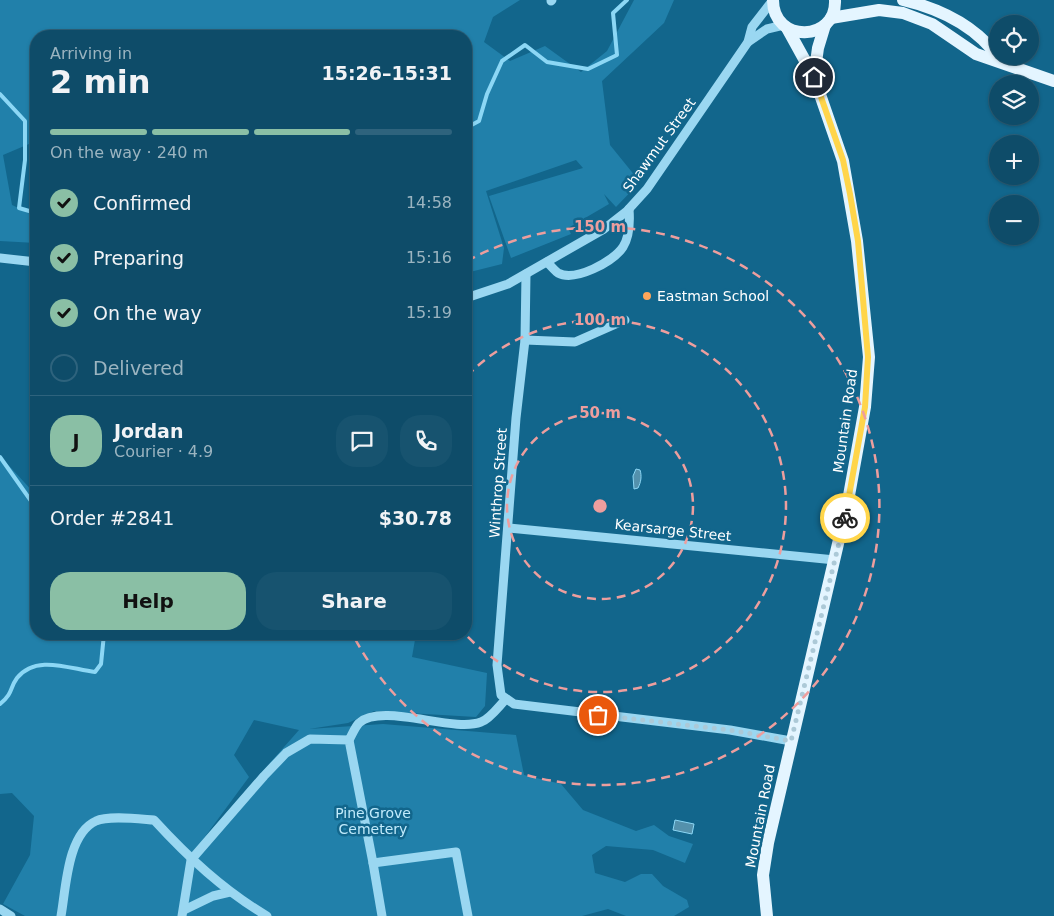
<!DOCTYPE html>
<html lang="en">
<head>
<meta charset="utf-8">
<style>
	:root { --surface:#0e4c69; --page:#17536f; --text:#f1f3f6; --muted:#9bb4c0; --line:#2e637d; --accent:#8abfa5 }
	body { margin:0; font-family:"DejaVu Sans",sans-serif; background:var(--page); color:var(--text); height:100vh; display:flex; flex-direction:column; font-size:19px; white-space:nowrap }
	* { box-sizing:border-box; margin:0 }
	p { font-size:16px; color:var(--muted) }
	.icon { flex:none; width:28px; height:28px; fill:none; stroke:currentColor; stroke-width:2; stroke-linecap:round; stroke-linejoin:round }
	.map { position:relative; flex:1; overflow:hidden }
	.drawer { position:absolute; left:30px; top:30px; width:442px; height:610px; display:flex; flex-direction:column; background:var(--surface); border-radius:20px; box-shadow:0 1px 4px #0004,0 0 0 1px var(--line) }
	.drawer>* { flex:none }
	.tools { position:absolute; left:989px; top:15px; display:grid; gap:10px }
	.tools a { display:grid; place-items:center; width:50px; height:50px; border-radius:50%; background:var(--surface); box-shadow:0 1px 4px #0004,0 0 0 1px var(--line); font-size:25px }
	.pin { position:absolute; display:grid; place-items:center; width:42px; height:42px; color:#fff; margin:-21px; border:2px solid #fff; border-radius:50%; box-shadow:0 1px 5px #0007 }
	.courier { position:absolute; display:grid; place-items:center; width:50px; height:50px; margin:-25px; border:4px solid #ffd54a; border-radius:50%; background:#fff; color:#222; box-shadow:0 1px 6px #0007 }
	.head em { font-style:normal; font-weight:800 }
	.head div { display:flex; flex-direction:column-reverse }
	.head { display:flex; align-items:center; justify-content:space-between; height:85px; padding:0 20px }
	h1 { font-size:32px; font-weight:800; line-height:38px }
	.bar { display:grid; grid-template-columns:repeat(4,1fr); gap:8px 5px; align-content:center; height:60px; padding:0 20px }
	.bar i { height:6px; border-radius:4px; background:var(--line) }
	.bar .on { background:var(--accent) }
	.bar p { grid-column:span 4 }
	.line { display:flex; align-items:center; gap:12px; padding:0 20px; border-top:1px solid var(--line) }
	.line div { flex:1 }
	.round { display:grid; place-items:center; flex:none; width:52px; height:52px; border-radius:20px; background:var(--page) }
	ol { padding:0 20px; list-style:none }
	li { display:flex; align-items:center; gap:15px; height:55px }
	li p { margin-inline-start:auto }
	li .icon { padding:5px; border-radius:50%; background:var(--accent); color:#111; stroke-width:4 }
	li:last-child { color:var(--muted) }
	li i { width:28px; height:28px; border:2px solid var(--line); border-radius:50% }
	.action { display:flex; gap:10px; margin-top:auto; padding:10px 20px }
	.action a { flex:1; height:58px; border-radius:20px; background:var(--accent); color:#111; font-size:20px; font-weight:800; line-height:58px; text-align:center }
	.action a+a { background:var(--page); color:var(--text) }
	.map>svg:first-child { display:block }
	.green { fill:#2180aa; fill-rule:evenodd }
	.water { fill:#5491ac; stroke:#8cd7f5 }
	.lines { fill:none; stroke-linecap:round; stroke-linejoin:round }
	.stream { stroke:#8cd7f5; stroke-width:4 }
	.minor { stroke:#9ad7f1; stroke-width:9 }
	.major { stroke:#e4f5ff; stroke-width:12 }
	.done { stroke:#acc9d7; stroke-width:5; stroke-dasharray:0 9 }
	.route { stroke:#ffd54a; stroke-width:6 }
	.ring { fill:none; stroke:#ed9e9e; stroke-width:2.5; stroke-dasharray:9 6 }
	.poi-dot { fill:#ffa65a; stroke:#12668c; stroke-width:2 }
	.labels { text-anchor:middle; stroke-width:5; stroke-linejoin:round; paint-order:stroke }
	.street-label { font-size:14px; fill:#fff; stroke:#12668c }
	.poi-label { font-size:14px; fill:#fff; stroke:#12668c; text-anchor:start }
	.park-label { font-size:14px; fill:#c1ebfc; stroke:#12668c }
	.centre { fill:#ed9e9e; stroke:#12668c; stroke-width:2.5 }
	.ring-label { font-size:15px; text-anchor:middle; font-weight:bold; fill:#ed9e9e; stroke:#12668c; stroke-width:5; stroke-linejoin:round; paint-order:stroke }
</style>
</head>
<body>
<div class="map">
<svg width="1054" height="916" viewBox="0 0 1054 916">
	<rect width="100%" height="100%" fill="#12668c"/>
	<g class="green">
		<polygon points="0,0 520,0 493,17 484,42 510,61 545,46 581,72 607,51 634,0 674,0 664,23 602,81 610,145 640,182 616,207 604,194 609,204 568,228 571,234 511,258 489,196 583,168 576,160 486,191 504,248 502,264 466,273 466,36 36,36 36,141 3,155 12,205 36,216 36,243 0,241"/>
		<path d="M0,456L36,495V634H416L412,657L487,673L485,706L476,717L374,711L348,723L309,729L383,724L516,735L524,775L561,784L583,810L636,831L654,825L669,836L693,844L685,863L653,850L606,846L592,855L595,873L625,882L641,874H652L663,886L687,900L689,907L674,916H626L608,909L582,916H25L3,904L30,855L34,816L12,793L0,794ZM254,720L299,730L204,838L249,777L234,755Z"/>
	</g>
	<g class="water">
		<path d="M636,469L640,470C642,476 641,482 638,488L634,489L633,476Z"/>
		<polygon points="675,820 694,824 692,834 673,830"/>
	</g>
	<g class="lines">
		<g class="stream">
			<polyline points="0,94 25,121 25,160 19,208 36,213"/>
			<polyline points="466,128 479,121 487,94 502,61 525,45 547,62 588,69 617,55 613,13 627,0"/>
			<polyline points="0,457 36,508"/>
			<path d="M0,704C14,692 9,689 17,678C36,654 70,669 95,672L101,664L104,634"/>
		</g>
		<g class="minor">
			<polyline points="551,1 552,0"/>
			<polyline points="748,42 767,29 784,25"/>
			<polyline points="0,258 36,262"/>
			<path d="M547,262C550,265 554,270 558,273C575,282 613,262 623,247C630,236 630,222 629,209"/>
			<polyline points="526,274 525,340 516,418 497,665 501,695 514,704 730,730 791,741"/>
			<polyline points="466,298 508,284 604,229 627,211 647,189 748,42 752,27 773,0"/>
			<polyline points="525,340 575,342 625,320"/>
			<polyline points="509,528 835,560"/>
			<path d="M349,740C352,735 355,727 359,723C382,702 453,733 481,722C490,719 499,706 506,699"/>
			<polyline points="373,863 382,916"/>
			<polyline points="0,909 11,916"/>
			<polyline points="184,910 213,896 230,892"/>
			<path d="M61,916C66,889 67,834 96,821C108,815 140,819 154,820C188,857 223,890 267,916"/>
			<polyline points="182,916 191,860 264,776 286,753 310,739 349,740 373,863 456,852 468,916"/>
		</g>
		<g class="major">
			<path d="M773,0C773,44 837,42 835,0"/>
			<path d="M903,0C941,9 978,27 1001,61"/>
			<polyline points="831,18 879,10 903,13 932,24 976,54 1054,81"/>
			<polyline points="814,77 818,48 825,25"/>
			<polyline points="767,916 763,875 768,843 848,501 865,407 869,357 857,241 843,161 814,77 787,28"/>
		</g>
	</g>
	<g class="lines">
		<polyline class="done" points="598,715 730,730 791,741 845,518"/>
		<polyline class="route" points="814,77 843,160 850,194 858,241 868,357 865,407 845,518"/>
	</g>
	<g class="ring">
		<circle cx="600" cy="506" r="93"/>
		<path d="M467 376A186 186 0 1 1 465 634"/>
		<path d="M467 261A279 279 0 1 1 353 635"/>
	</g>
	<circle class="poi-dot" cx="647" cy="296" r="5"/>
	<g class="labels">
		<g class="street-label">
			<text transform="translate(659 145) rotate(-54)" y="5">Shawmut Street</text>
			<text transform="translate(845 421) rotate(-82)" y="5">Mountain Road</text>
			<text transform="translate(498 483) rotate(-86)" y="5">Winthrop Street</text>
			<text transform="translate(673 530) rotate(6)" y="5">Kearsarge Street</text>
			<text transform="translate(760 816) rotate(-79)" y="5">Mountain Road</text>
		</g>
		<g class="poi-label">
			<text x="657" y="301">Eastman School</text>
		</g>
		<g class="park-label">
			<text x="373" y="818">Pine Grove<tspan x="373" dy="16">Cemetery</tspan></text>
		</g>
	</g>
	<circle cx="600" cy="506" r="8" class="centre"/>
	<g class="ring-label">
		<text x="600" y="232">150 m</text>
		<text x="600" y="325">100 m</text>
		<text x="600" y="418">50 m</text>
	</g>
</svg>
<div class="tools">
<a><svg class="icon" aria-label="locate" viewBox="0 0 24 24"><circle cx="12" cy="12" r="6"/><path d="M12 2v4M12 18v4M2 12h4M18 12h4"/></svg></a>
<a><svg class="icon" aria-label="layers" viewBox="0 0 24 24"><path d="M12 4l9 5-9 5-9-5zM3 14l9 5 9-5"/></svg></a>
<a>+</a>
<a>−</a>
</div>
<div class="pin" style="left:598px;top:715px;background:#ea580c"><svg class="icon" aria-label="bag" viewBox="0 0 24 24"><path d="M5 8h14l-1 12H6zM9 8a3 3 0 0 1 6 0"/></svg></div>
<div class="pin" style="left:814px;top:77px;background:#1f2937"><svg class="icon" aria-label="home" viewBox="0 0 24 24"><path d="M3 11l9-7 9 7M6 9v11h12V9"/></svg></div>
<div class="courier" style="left:845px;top:518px"><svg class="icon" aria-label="bike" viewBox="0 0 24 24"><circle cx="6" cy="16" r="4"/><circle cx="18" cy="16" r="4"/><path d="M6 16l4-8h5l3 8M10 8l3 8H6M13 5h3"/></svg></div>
<section class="drawer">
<div class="head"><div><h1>2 min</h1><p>Arriving in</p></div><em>15:26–15:31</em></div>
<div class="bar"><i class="on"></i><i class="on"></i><i class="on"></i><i></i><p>On the way · 240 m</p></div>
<ol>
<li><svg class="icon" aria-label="check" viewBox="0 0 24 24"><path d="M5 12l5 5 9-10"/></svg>Confirmed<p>14:58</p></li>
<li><svg class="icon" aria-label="check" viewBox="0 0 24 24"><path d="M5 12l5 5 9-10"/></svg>Preparing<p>15:16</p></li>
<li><svg class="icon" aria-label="check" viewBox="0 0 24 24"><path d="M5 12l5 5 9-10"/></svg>On the way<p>15:19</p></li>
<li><i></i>Delivered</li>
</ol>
<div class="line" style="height:90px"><b class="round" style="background:var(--accent);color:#111">J</b><div><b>Jordan</b><p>Courier · 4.9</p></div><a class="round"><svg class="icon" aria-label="chat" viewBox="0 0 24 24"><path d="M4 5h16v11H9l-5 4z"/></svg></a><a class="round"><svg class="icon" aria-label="phone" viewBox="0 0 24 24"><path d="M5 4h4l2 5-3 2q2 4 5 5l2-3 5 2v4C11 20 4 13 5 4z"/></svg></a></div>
<div class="line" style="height:65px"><div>Order #2841</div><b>$30.78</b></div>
<div class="action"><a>Help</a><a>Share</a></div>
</section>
</div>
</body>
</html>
